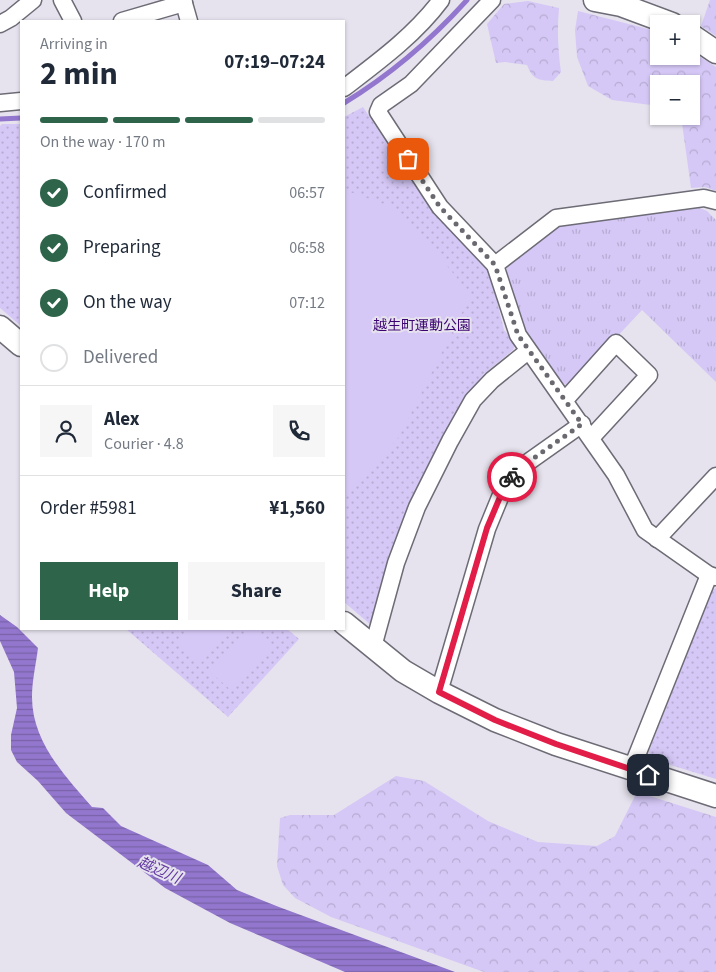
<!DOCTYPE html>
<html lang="en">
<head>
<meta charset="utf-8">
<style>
	:root { --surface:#fff; --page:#f6f6f7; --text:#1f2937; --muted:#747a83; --line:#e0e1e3; --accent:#2e6449 }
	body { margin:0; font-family:"Source Sans 3","Noto Sans JP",sans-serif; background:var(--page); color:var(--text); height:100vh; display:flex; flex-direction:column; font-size:19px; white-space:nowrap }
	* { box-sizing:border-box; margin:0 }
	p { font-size:16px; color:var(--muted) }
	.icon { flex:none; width:28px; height:28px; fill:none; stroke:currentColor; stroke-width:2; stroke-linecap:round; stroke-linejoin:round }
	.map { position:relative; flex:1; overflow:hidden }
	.panel { position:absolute; left:20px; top:20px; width:325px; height:610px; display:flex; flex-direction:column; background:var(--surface); border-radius:0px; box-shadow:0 1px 4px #0004 }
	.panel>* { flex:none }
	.buttons { position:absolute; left:650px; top:15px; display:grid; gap:10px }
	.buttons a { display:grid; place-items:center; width:50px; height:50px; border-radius:0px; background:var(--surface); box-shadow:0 1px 4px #0004; font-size:25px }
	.pin { position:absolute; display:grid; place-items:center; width:42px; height:42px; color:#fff; margin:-21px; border-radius:10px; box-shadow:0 2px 8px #0006 }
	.courier { position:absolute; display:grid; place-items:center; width:50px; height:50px; margin:-25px; border:4px solid #e11d48; border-radius:50%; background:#fff; color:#222; box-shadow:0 1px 6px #0007 }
	.head em { font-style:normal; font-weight:700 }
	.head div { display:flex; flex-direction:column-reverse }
	.head { display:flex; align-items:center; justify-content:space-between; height:85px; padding:0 20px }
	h1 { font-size:32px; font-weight:700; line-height:38px }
	.bar { display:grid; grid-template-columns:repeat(4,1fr); gap:8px 5px; align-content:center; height:60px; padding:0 20px }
	.bar i { height:6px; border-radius:4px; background:var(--line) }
	.bar .active { background:var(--accent) }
	.bar p { grid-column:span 4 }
	.line { display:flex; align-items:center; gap:12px; padding:0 20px; border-top:1px solid var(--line) }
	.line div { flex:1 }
	.round { display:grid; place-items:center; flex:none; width:52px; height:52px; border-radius:0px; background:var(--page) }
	ol { padding:0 20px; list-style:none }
	li { display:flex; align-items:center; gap:15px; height:55px }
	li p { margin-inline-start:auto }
	li .icon { padding:5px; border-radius:50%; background:var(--accent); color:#fff; stroke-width:4 }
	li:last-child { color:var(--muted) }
	li i { width:28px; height:28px; border:2px solid var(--line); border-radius:50% }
	.cta { display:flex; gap:10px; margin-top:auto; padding:10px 20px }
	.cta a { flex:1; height:58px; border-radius:0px; background:var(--accent); color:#fff; font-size:20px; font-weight:700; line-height:58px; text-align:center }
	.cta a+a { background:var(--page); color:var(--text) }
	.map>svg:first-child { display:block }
	.grass { fill:url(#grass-tufts) }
	.forest { fill:url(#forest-crowns) }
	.park { fill:url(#park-dots) }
	.pitch { fill:#d5c8f6 }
	.water { fill:url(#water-rules) }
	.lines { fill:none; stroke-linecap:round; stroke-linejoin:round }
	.stream { stroke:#9377ce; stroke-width:5 }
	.street-casing { stroke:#6d6b75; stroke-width:19 }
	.secondary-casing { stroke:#6d6b75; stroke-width:25 }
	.street { stroke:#fff; stroke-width:16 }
	.secondary { stroke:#fff; stroke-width:22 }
	.done { stroke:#6a696f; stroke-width:5; stroke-dasharray:0 9 }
	.route { stroke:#e11d48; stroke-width:6 }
	.labels { text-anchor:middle; stroke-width:4; stroke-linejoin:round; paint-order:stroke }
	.park-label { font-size:14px; fill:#3c0472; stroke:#e6e3ee }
	.water-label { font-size:15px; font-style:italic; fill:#6239a1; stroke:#e6e3ee }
</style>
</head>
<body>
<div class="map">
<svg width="716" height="972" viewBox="0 0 716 972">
	<defs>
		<pattern id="grass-tufts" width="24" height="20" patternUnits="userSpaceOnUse" patternTransform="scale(1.25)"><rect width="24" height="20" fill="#d5c8f6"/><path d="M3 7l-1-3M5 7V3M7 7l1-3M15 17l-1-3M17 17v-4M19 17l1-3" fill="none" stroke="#b7acd3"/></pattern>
		<pattern id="forest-crowns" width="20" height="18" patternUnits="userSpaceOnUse" patternTransform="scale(1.25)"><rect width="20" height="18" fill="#d5c8f6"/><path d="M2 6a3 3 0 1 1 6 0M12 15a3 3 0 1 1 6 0" fill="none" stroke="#b7acd3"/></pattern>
		<pattern id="park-dots" width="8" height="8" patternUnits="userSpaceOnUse" patternTransform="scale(1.25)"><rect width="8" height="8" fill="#d5c8f6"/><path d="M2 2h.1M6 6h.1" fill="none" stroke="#b7acd3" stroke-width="1.8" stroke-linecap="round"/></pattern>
		<pattern id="water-rules" width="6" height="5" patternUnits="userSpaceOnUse" patternTransform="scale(1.25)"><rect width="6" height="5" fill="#9377ce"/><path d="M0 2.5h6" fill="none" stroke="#7862a7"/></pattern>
	</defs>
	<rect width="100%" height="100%" fill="#e6e3ee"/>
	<polygon class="grass" points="700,208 707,211 716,220 716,382 642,310 570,387 561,382 522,327 506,273 507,265 555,226"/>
	<g class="forest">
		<polygon points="710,0 716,0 716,36 701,26"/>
		<path d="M528,1L559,8C557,30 558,51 561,72L553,81C538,80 533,80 527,65L505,62L496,63L487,24L504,4Z"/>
		<polygon points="578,11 652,30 659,33 659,56 691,56 691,51 716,67 716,191 705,187 691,188 681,116 691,116 691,84 659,84 659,106 612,100 588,86 577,57 575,30"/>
		<polygon points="396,776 424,781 488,821 538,842 597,846 615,836 637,792 716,817 716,972 484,972 331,917 295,898 283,885 277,866 280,818 290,815 334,815"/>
	</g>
	<g class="park">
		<polygon points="363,107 429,206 490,272 504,330 516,343 513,350 484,374 470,392 411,505 392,548 371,625 344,602 344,117"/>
		<polygon points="2,124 21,124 21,326 0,308 0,126"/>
		<polygon points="716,588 716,779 651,759 649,751 712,590"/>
		<polygon points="126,629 287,629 299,639 228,717"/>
	</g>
	<g class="pitch">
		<polygon points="344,190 387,205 415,227 471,295 399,437 344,499"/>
		<polygon points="192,629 231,629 201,663 179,644"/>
		<polygon points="248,629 254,629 272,645 232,691 210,672"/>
	</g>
	<path class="water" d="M0,615L17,627L38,648C36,664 32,681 32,697C32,742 65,776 92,807L103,808L121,826L208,865L237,890L279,907L455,972H345L230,923L165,888L66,813L38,781L17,762L11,750V735L17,708L14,672L0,641Z"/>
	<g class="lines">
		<g class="stream">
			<path d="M344,103C390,75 431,40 467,0"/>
			<polyline points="0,119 21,118"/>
		</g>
		<defs>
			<g id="street">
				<polyline points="62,0 73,21"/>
				<polyline points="183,0 189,21"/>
				<polyline points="492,0 411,84 381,105 378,112 440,207 495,265 518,335 616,475 645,530 709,575 716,577"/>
				<polyline points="122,21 184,3"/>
				<polyline points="0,24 11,18 33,0"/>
				<path d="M344,88C378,62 415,35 441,0"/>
				<polyline points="0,103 21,101"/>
				<polyline points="495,265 556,218 704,198 716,201"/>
				<polyline points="565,400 616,343 649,375 591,438"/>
				<polyline points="657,539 716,476"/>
				<polyline points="373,647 396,563 417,507 450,441 473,400 492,380 528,351"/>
				<polyline points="439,692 487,529 503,490 517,470 582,424"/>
				<polyline points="631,770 709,575"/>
			</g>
			<g id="secondary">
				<polyline points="595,0 621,5 672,24"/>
				<polyline points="691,35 716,52"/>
				<polyline points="0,327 21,345"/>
				<polyline points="344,623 403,671 439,692 495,720 556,744 716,796"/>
			</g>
		</defs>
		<use href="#street" class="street-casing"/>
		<use href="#secondary" class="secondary-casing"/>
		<use href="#street" class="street"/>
		<use href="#secondary" class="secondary"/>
	</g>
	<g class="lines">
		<polyline class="done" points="408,159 440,207 495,265 518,335 582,424 517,470 512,477"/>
		<polyline class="route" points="512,477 503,490 487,528 439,692 495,720 556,744 648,775"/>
	</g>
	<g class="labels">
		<g class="park-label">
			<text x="422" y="330">越生町運動公園</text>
		</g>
		<g class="water-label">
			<text transform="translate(159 870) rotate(24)" y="5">越辺川</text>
		</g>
	</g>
</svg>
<div class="buttons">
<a>+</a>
<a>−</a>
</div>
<div class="pin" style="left:408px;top:159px;background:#ea580c"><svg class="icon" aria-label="bag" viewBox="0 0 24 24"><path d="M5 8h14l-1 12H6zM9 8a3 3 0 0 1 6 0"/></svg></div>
<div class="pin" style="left:648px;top:775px;background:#1f2937"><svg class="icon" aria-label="home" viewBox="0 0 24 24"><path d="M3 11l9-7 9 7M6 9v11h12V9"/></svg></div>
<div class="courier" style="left:512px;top:477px"><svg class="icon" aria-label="bike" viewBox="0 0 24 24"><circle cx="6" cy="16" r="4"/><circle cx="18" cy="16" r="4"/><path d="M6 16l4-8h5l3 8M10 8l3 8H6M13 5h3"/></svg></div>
<section class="panel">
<div class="head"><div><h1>2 min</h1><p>Arriving in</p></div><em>07:19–07:24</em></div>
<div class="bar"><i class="active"></i><i class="active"></i><i class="active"></i><i></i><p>On the way · 170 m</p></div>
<ol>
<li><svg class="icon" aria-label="check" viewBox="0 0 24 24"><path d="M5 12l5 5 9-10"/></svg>Confirmed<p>06:57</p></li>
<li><svg class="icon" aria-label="check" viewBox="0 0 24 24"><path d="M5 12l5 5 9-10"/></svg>Preparing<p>06:58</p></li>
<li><svg class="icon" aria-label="check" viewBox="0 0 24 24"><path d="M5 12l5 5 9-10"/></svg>On the way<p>07:12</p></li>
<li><i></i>Delivered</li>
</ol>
<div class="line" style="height:90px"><a class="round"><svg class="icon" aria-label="person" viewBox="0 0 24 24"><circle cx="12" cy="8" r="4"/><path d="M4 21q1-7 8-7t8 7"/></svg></a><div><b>Alex</b><p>Courier · 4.8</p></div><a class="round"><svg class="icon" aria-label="phone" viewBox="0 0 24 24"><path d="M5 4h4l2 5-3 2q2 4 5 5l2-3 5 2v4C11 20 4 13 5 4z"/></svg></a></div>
<div class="line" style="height:65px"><div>Order #5981</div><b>¥1,560</b></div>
<div class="cta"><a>Help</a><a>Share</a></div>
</section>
</div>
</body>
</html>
